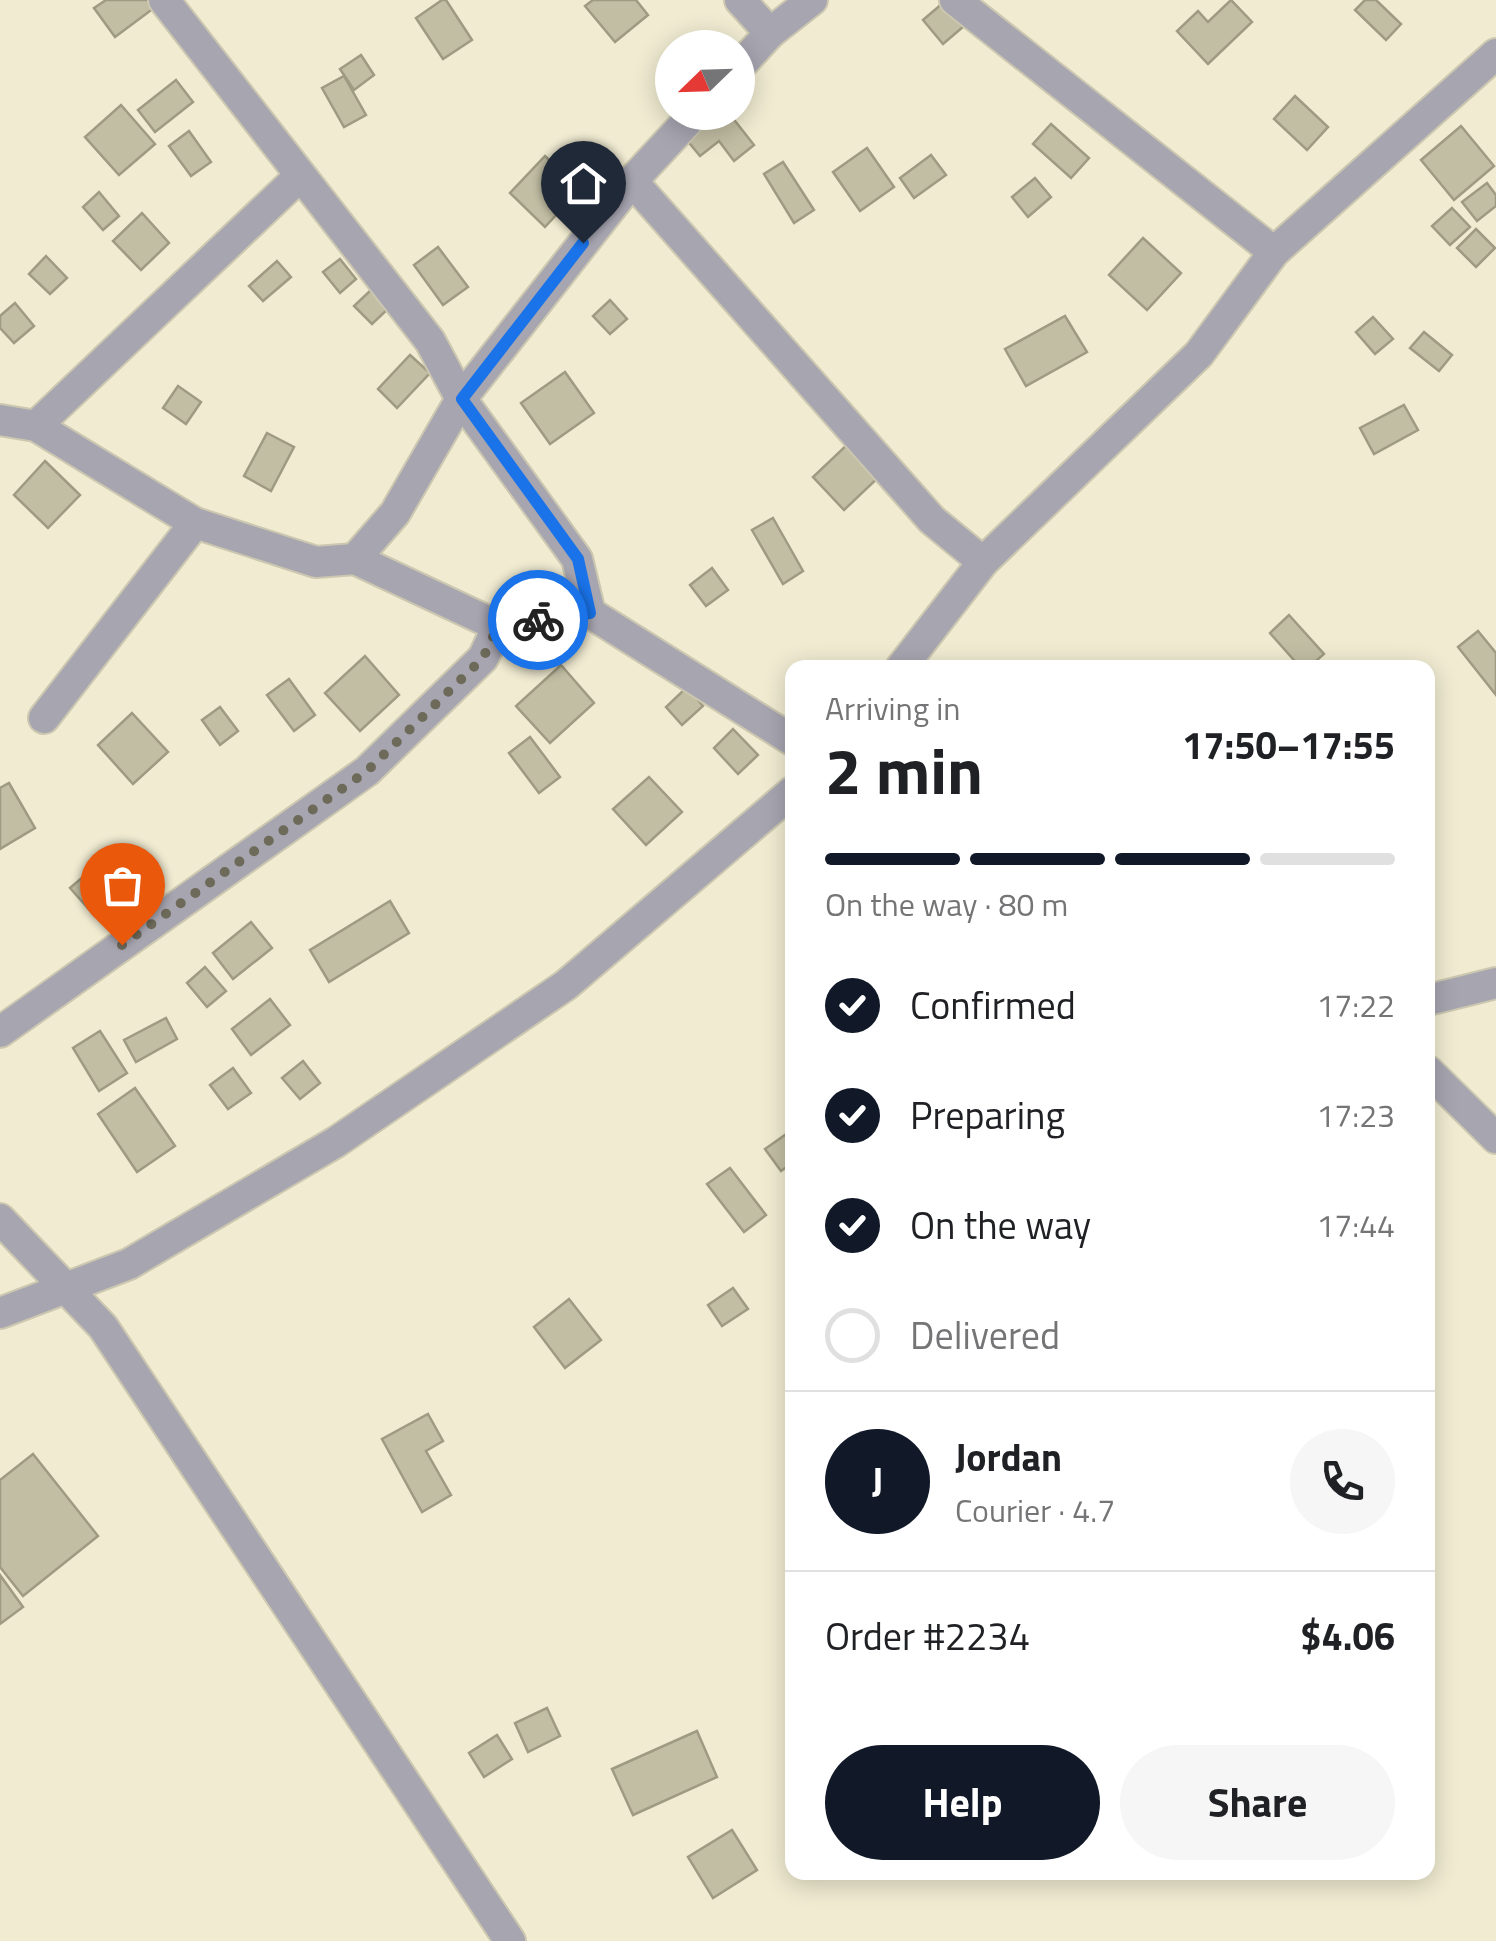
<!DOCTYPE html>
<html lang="en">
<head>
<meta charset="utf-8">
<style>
	:root { --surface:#fff; --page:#f6f6f6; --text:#202124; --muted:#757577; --line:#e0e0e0; --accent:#111827 }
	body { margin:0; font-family:"Titillium Web",sans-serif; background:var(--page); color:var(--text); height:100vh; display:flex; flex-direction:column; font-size:38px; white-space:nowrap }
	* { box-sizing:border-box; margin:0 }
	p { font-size:32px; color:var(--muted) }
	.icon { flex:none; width:55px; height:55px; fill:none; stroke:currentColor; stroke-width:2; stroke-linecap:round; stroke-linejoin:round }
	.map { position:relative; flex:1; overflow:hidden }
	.drawer { position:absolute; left:785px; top:660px; width:650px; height:1220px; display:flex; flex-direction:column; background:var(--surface); border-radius:20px; box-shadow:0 5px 25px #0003 }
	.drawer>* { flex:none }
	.needle { width:65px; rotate:247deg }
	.controls { position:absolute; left:655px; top:30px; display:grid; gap:20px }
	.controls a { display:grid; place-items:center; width:100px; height:100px; border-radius:50%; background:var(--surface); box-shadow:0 5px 25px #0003; font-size:50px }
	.pin { position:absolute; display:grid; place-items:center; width:85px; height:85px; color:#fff; margin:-102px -42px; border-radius:50% 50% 50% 0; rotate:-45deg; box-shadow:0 0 10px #0007 }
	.pin .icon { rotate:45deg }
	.courier { position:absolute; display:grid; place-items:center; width:100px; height:100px; margin:-50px; border:8px solid #1a73e8; border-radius:50%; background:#fff; color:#222; box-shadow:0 2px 12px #0007 }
	.headline em { font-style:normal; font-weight:700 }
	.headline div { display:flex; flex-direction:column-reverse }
	.headline { display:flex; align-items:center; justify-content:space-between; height:170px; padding:0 40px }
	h1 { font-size:65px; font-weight:700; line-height:75px }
	.bar { display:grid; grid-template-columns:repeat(4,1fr); gap:15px 10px; align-content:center; height:120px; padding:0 40px }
	.bar i { height:12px; border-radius:8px; background:var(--line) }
	.bar .on { background:var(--accent) }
	.bar p { grid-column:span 4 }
	.line { display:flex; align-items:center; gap:25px; padding:0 40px; border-top:2px solid var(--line) }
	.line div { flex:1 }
	.round { display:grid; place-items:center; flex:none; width:105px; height:105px; border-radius:52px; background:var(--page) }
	ol { padding:0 40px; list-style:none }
	li { display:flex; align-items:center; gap:30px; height:110px }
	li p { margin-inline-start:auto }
	li .icon { padding:10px; border-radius:50%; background:var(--accent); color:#fff; stroke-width:4 }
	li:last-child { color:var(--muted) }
	li i { width:55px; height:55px; border:5px solid var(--line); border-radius:50% }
	.button { display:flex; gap:20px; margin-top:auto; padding:20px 40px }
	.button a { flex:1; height:115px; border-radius:60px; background:var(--accent); color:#fff; font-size:40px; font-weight:700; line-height:115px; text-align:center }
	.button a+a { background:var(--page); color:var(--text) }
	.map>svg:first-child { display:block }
	.building { fill:#c2bea4; stroke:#9f9b82; stroke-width:2.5 }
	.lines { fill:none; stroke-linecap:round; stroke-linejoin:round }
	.minor-casing { stroke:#ccc7b0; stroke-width:34 }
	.minor { stroke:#a7a5b0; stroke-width:30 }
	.done { stroke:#6d6a5a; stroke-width:10; stroke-dasharray:0 18 }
	.route { stroke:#1a73e8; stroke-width:12 }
</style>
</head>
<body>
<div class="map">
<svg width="1496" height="1941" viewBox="0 0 1496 1941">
	<rect width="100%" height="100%" fill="#f0ebd1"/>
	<g class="building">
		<polygon points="106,0 149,0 154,8 115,37 94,8"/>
		<polygon points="442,0 446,0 472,40 443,59 416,18"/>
		<polygon points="593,0 636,0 648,15 615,42 585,6"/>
		<polygon points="1231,0 1252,22 1208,64 1177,31 1198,11 1208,22"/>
		<polygon points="1365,0 1376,0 1401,24 1386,40 1355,10"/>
		<polygon points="944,2 964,26 943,44 923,20"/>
		<polygon points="361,55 374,75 354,90 340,69"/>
		<polygon points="344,76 366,115 344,127 322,88"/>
		<polygon points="176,80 193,102 155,132 138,110"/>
		<polygon points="1295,96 1328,127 1307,150 1274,119"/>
		<polygon points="121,105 155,144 119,175 85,137"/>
		<polygon points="720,112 728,112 754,145 734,161 719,141 700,156 686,139"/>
		<polygon points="1051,124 1089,158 1071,178 1033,144"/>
		<polygon points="1461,126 1494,166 1454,200 1421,160"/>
		<polygon points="189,131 211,162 191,176 169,146"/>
		<polygon points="867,148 894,187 860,211 833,172"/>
		<polygon points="931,155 946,175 914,198 900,178"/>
		<polygon points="545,156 580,189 545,227 510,193"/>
		<polygon points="783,162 814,210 794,223 764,174"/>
		<polygon points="1035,178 1051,197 1028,217 1012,197"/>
		<polygon points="1487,183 1496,195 1496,206 1477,221 1462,202"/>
		<polygon points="99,192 119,216 103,230 83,207"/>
		<polygon points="1452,208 1470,227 1450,245 1432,226"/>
		<polygon points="142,213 169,243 141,270 113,241"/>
		<polygon points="1476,229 1495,248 1476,267 1457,248"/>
		<polygon points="1143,238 1181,273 1147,310 1109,275"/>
		<polygon points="438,247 468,287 443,305 414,265"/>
		<polygon points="46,256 67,278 50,294 29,274"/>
		<polygon points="340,259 356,279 340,293 323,272"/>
		<polygon points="277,261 291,277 263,301 249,286"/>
		<polygon points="373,288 390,307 372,324 354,306"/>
		<polygon points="610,300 627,319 610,334 593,316"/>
		<polygon points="15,303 34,326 14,343 0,328 0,316"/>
		<polygon points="1065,316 1087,352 1026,386 1005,349"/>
		<polygon points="1373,317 1393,339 1375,354 1356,332"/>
		<polygon points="1424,332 1452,355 1439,371 1410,348"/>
		<polygon points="410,355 430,373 397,408 378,389"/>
		<polygon points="565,372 594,413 550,444 521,403"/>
		<polygon points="178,386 201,402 186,424 163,408"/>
		<polygon points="1404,405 1418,430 1374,454 1360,428"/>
		<polygon points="267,433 294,447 271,491 244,476"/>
		<polygon points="851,441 881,475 844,510 813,477"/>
		<polygon points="45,461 80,495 48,528 14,495"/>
		<polygon points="773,518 803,571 783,584 752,530"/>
		<polygon points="712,568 728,590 706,606 690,585"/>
		<polygon points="1289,615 1324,654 1308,668 1301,668 1270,633"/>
		<polygon points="1478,631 1496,653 1496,695 1458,647"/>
		<polygon points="365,656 399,695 360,731 325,693"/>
		<polygon points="561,665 594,703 550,743 516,706"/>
		<polygon points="289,679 315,715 294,731 267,695"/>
		<polygon points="687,687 703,706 682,725 666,707"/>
		<polygon points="220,707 238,731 220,745 202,720"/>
		<polygon points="132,713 168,752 133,784 98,745"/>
		<polygon points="733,729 758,755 738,774 714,748"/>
		<polygon points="530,737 560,777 539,793 509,753"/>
		<polygon points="649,777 682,812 646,845 613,809"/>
		<polygon points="9,783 35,828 0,849 0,788"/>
		<polygon points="96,866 120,892 94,915 70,888"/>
		<polygon points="390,901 409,933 329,982 310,950"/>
		<polygon points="251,922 272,948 233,979 213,953"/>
		<polygon points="205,967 226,991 207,1007 187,983"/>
		<polygon points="270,999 290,1025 251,1055 232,1029"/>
		<polygon points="166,1018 177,1039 136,1062 124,1040"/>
		<polygon points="100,1031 127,1073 99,1091 73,1048"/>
		<polygon points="303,1061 320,1083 300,1099 282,1078"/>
		<polygon points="233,1068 251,1093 228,1109 210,1085"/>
		<polygon points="135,1088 175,1146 137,1172 98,1114"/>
		<polygon points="792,1130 792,1163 781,1171 765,1149"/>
		<polygon points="730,1168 766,1215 744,1232 707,1184"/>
		<polygon points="733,1288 748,1309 722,1326 708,1305"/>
		<polygon points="569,1299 601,1340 565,1368 534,1327"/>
		<polygon points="428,1414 443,1441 426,1451 451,1495 422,1512 382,1439"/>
		<polygon points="33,1454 98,1536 23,1596 0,1567 0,1480"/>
		<polygon points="0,1575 23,1607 0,1624"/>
		<polygon points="547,1708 560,1736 528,1752 515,1723"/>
		<polygon points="697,1731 717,1777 633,1815 612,1769"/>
		<polygon points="497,1735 512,1759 484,1777 469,1753"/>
		<polygon points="732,1830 757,1870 713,1898 688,1857"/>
	</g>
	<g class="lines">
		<defs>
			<g id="minor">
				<polyline points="164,0 430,341 461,399 577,559 590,613"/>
				<polyline points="740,0 770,33"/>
				<polyline points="955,0 1274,252"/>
				<polyline points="738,68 770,33 812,0"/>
				<polyline points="632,181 932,520 983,562"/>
				<polyline points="0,420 36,426 195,523 316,562 355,559 498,626 590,613 792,740"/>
				<polyline points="36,426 300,176"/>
				<polyline points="355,559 395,513 461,399 632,181 696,112"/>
				<polyline points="901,668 983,562 1199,354 1274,252 1496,54"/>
				<polyline points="44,718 195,523"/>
				<polyline points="1428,1000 1496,983"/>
				<polyline points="0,1032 367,771 483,658 498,626"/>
				<polyline points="1428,1071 1496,1138"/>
				<polyline points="0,1219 103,1327 510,1941"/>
				<polyline points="0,1313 129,1264 336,1142 566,985 792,792"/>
			</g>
		</defs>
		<use href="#minor" class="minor-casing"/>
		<use href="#minor" class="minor"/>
	</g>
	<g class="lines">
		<polyline class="done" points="122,945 367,771 483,658 498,626 538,620"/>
		<polyline class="route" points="538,620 590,613 578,559 462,399 583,243"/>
	</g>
</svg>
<div class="controls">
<a><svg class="needle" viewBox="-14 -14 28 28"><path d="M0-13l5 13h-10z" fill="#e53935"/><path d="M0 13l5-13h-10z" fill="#757577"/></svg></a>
</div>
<div class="pin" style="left:122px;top:945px;background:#ea580c"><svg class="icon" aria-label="bag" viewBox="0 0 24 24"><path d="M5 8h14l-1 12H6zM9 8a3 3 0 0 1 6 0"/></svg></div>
<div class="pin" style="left:583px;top:243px;background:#1f2937"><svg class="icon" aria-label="home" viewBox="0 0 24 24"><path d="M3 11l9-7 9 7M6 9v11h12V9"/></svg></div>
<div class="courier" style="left:538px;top:620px"><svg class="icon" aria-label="bike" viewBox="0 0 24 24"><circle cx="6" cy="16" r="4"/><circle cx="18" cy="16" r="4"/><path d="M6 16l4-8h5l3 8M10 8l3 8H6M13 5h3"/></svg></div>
<section class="drawer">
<div class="headline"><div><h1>2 min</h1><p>Arriving in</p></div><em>17:50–17:55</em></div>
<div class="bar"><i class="on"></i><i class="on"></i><i class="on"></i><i></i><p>On the way · 80 m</p></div>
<ol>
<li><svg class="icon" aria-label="check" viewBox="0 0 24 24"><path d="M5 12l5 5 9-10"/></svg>Confirmed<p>17:22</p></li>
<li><svg class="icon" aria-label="check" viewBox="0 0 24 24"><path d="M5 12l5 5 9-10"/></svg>Preparing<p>17:23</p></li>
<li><svg class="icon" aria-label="check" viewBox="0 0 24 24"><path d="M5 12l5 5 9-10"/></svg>On the way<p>17:44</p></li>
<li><i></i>Delivered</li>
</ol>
<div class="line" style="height:180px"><b class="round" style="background:var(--accent);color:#fff">J</b><div><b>Jordan</b><p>Courier · 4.7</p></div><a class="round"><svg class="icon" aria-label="phone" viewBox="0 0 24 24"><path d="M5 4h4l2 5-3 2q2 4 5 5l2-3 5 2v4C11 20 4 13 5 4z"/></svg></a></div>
<div class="line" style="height:130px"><div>Order #2234</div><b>$4.06</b></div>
<div class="button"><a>Help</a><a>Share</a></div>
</section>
</div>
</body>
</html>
